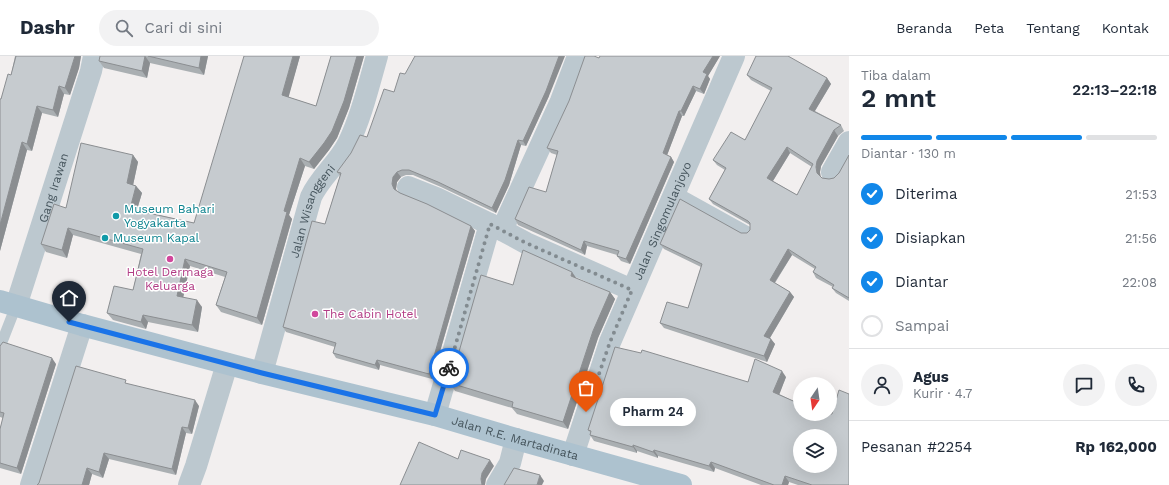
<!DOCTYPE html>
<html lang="id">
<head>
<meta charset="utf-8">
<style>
	:root { --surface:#fff; --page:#f2f2f3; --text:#1f2937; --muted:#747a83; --line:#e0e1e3; --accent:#1187e9 }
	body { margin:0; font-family:"Work Sans",sans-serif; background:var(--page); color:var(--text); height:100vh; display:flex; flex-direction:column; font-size:15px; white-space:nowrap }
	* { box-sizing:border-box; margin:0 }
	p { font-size:13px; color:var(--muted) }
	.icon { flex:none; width:22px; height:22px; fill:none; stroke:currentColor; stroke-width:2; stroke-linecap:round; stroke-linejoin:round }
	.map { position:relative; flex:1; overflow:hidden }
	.drawer { display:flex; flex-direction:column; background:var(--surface); width:320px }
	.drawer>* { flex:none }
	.needle { width:26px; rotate:193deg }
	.controls { position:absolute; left:793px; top:321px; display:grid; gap:8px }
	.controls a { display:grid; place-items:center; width:44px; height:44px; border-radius:50%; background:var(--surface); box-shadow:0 4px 16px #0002; font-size:20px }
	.pin { position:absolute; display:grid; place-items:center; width:34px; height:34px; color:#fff; margin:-41px -17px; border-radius:50% 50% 50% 0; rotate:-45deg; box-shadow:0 0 4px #0007 }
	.pin .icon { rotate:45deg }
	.courier { position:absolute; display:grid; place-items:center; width:40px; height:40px; margin:-20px; border:3px solid #1a73e8; border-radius:50%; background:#fff; color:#222; box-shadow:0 1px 5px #0007 }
	.bubble { position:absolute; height:28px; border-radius:14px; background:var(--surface); box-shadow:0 4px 16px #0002; font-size:13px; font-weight:600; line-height:28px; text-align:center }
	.headline em { font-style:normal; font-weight:600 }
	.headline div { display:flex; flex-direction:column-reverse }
	.headline { display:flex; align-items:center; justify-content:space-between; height:68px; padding:0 12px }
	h1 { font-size:26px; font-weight:600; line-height:30px }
	.bar { display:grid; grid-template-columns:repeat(4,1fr); gap:6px 4px; align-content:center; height:48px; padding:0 12px }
	.bar i { height:5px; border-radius:3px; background:var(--line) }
	.bar .current { background:var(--accent) }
	.bar p { grid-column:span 4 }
	.line { display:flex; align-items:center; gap:10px; padding:0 12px; border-top:1px solid var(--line) }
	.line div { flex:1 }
	.round { display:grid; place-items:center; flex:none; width:42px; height:42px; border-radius:21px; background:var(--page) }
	ol { padding:0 12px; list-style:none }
	li { display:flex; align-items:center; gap:12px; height:44px }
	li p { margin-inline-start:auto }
	li .icon { padding:4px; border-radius:50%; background:var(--accent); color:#fff; stroke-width:4 }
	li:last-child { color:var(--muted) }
	li i { width:22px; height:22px; border:2px solid var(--line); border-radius:50% }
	header { display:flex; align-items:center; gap:24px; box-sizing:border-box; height:56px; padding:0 20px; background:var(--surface); border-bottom:1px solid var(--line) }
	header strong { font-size:19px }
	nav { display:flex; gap:22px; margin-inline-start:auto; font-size:14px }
	.search { width:280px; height:36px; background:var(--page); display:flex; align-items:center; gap:10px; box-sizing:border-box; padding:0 14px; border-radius:22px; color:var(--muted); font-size:15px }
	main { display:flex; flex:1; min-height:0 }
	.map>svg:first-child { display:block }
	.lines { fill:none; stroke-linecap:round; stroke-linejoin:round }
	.lane { stroke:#bcc8cf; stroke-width:11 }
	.street { stroke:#bcc8cf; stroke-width:22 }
	.primary { stroke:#adc2cf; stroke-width:22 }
	.wall { fill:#aaafb2; fill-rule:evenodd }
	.shaded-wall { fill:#8b8e91 }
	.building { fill:#c6cbcf; stroke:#8b8e91; fill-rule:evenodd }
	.done { stroke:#828b90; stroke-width:4; stroke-dasharray:0 7.2 }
	.route { stroke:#1a73e8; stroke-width:5 }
	.culture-dot { fill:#0f9aa8; stroke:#fff; stroke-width:1.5 }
	.hotel-dot { fill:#d1479c; stroke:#fff; stroke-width:1.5 }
	.labels { text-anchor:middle; stroke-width:3; stroke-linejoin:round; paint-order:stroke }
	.street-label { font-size:12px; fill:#46555d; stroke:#fff }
	.culture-label { font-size:12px; fill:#0d838f; stroke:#fff; text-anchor:start }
	.hotel-label { font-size:12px; fill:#b23c85; stroke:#fff }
</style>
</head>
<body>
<header>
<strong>Dashr</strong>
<div class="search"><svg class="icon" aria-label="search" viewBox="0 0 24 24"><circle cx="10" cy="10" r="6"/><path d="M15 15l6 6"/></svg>Cari di sini</div>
<nav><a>Beranda</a><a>Peta</a><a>Tentang</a><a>Kontak</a></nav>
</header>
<main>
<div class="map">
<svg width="849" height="429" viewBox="0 0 849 429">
	<rect width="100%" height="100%" fill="#f2efef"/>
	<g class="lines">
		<g class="lane">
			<polyline points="674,135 748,176"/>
			<polyline points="0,291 16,250"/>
		</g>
		<g class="street">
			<polyline points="832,116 849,86"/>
			<polyline points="408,131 436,142 502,174 526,187 632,234"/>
			<polyline points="502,174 561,45 578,0"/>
			<path id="s1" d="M16,250L91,15L94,0"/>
			<path id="s2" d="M262,317L311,141C320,121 338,108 348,88C361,62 369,28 377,0"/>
			<polyline points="435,359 490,168"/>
			<path id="s3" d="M573,399L610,286L734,0"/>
			<polyline points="31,429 82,269"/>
			<polyline points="189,429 196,410 227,308"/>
			<polyline points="497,429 510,407 516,383"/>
		</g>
		<path class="primary" id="s4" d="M0,245L82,269L262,317L435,359L516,383L681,429"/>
	</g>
	<g class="wall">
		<polygon points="15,0 81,0 79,12 70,39 64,38 58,61 42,57 32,95 27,94 0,195 0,43 1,43 11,19"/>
		<polygon points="100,0 208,0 204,19 150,7 147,22 104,12 99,5"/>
		<polygon points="300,0 288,41 316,50 331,0 364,0 349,52 337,82 329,94 314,113 305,110 289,159 292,163 262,269 221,256 216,249 225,221 190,210 183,241 202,251 198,276 148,266 146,273 113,264 107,257 133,234 141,198 73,179 67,202 46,196 41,188 66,152 133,99 138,106 133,129 136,130 142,137 137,154 194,167"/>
		<polygon points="600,0 720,0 708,20 710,23 704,38 696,35 684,60 682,60 667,99 671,101 674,106 630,208 621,205 617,200 617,199 587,190 585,199 518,169 515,163 546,136 557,99 551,97 547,92"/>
		<polygon points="405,18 549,40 526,90 521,89 509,129 496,157 441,131 413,119 406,119 401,121 397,126 396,133 397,135 400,137 471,170 475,175 432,323 380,309 379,314 336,302 333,297 335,291 286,276 283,271 325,168 340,120 337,116 367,81"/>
		<path d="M747,19L827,22L831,28L815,55L841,69L844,75L838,80L821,110L820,116V120L822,122L829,123L834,122L839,117L849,99V245L836,237L832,232L833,231L816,222L813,216L815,213L792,199L775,227L790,236L794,241L770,282L775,288L767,306L664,272L660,267L688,252L701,211L664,193L660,188L741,177H747L750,174V169L713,148L709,143L725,114L717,109L713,104L745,84L771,35L751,24ZM790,97L812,111L797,139L773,125Z"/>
		<polygon points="577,223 610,236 615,243 598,282 568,373 517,358 512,352 455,335 450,327 513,229"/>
		<polygon points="0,290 56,308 21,418 0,412 0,373 3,362 0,361"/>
		<polygon points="786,321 779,338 797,347 832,358 849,429 798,429 789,426 788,429 761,429 715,412 714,416 658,400 658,402 637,395 637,397 594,385 590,379 591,377 588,374 748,326"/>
		<polygon points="128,328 199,350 192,378 186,377 176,419 109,403 103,422 92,418 89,429 37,429"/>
	</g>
	<g class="shaded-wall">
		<polygon points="75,0 81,0 79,12 70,39 65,32"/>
		<polygon points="145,0 150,7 147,22 142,15"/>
		<polygon points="201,0 208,0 204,19 199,12"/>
		<polygon points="293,0 300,0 287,47 282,39"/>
		<polygon points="357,0 364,0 349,52 337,82 329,94 314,113 309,106"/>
		<polygon points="559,0 565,0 549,40 526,90 523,85"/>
		<polygon points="713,0 720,0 708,20 710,23 704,38 700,33 703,16"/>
		<polygon points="827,22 831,28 813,58 809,53"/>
		<polygon points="59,30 64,38 58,61 53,54"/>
		<polygon points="693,30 696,35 684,60 681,55"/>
		<polygon points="37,50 42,57 32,95 27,88"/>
		<polygon points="679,55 682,60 666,102 663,97"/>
		<polygon points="834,74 838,80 821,110 820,116 821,122 817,117 816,111 817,105"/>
		<polygon points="518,84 521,89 509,129 496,157 492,152"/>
		<polygon points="22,86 27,94 0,195 0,169"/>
		<polygon points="787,91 790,97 771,128 767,122"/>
		<polygon points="133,99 138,106 132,134 127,127"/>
		<polygon points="671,101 674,106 630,208 626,203"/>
		<polygon points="300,102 305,110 289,159 292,163 262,269 257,262 284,155"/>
		<polygon points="397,116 401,121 397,126 396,133 398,138 394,133 392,128 393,121"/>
		<polygon points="136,130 142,137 135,160 130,153"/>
		<polygon points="471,170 475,175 432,323 429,318"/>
		<polygon points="68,172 73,179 67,202 62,194"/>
		<polygon points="584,185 587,190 585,199 581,194"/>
		<polygon points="788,193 792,199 773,229 770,224"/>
		<polygon points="185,203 190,210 182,247 177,240"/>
		<polygon points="572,216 577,223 571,220"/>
		<polygon points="610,236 615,243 598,282 568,373 563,366 593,275"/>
		<polygon points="790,236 794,241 768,285 764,280"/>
		<polygon points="197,244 202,251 198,276 192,269"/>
		<polygon points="143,259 148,266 146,273 141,266"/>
		<polygon points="771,283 775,288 767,306 764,300"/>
		<polygon points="52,302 56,308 21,418 17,412"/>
		<polygon points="377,304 380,309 379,314 375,309"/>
		<polygon points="782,315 786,321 778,342 773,336"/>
		<polygon points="195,344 199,350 192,378 188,372"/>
		<polygon points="182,371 186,377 176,419 172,413"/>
		<polygon points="633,389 637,395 637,397 633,391"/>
		<polygon points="654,394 658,400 658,402 653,396"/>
		<polygon points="104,397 109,403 103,422 99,416"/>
		<polygon points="490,404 494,410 486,423 485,429 482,429 481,423 482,417"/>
		<polygon points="711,406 715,412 714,416 709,410"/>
		<polygon points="87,412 92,418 89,429 82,429"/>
		<polygon points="540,419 544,425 542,429 537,429"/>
		<polygon points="785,420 789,426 788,429 782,429"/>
	</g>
	<g class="building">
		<polygon points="16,0 75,0 65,32 59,30 53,54 37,50 27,88 22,86 0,169 0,43 1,43 8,18 11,19"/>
		<polygon points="100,0 145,0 142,15 99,5"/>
		<polygon points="148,0 201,0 199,12"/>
		<polygon points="244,0 293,0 282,39 316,50 331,0 357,0 344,45 332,75 324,87 309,106 300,102 284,155 287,156 257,262 216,249 227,216 185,203 177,240 197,244 192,269 143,259 141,266 107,257 114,230 133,234 143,193 68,172 62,194 41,188 54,148 66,152 81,87 133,99 127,127 136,130 130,153 194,167"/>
		<polygon points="415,0 559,0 546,35 523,85 518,84 505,124 492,152 438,126 409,114 402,114 397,116 393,121 392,128 394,133 400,137 427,148 471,170 429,318 377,304 375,309 333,297 336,287 283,271 312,165 325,168 341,117 337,116 351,97 360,79 367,81 384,33 394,36 400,17 405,18"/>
		<polygon points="585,0 594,0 599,2 600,0 713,0 703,16 707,18 700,33 693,30 681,55 679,55 663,97 671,101 626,203 617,200 619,195 584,185 581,194 515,163 529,131 546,136 558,95 547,92 569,45"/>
		<path d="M756,0H788L827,22L809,53L841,69L834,74L817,105L816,111L817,117L822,122L829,123L834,122L839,117L849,99V242L832,232L834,229L813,216L816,211L788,193L770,224L790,236L764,280L771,283L764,300L660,267L667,246L688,252L702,208L660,188L680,143L741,177H747L750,174V167L748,165L709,143L726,112L713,104L731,76L745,84L772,32L747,19ZM787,91L813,108L797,139L767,122Z"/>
		<polygon points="523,194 572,216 571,220 610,236 593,275 563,366 512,351 513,346 450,327 481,219 513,229"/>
		<polygon points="3,286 52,302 17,412 0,407 0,373 4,357 0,356 0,290"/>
		<path d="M615,291L641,297L642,294L748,326L755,303L782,315L773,336L800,348V358H832L839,334L849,338V429H812L785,420L782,429H774L711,406L709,410L654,394L653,396L633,389V391L590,379L591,375L588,374ZM800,380H830V410H800Z"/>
		<polygon points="76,310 126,324 125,327 195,344 188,372 182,371 172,413 104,397 99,416 87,412 82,429 37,429 39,427"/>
		<polygon points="419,386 458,403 461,394 490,404 482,417 481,423 482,429 400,429"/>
		<polygon points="514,412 540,419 537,429 504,429"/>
	</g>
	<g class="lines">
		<polyline class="done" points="449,312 490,168 526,187 632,234 610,286 586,356"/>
		<polyline class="route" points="69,266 262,317 435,359 449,312"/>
	</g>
	<g class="culture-dot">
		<circle cx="116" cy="160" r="4"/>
		<circle cx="105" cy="182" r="4"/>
	</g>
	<g class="hotel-dot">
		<circle cx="170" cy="203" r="4"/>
		<circle cx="315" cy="258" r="4"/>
	</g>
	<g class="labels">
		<g class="street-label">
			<text dy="4" stroke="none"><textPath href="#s1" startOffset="124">Gang Irawan</textPath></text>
			<text dy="4" stroke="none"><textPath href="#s2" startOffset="170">Jalan Wisanggeni</textPath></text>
			<text dy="4" stroke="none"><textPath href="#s3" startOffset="251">Jalan Singomulanjoyo</textPath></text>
			<text dy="4" stroke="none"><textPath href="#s4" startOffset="533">Jalan R.E. Martadinata</textPath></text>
		</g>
		<g class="culture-label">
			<text x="124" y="157">Museum Bahari<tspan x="124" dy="14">Yogyakarta</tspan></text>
			<text x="113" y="186">Museum Kapal</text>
		</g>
		<g class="hotel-label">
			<text x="170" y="220">Hotel Dermaga<tspan x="170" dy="14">Keluarga</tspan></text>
			<text x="323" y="262" text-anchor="start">The Cabin Hotel</text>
		</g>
	</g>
</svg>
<div class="controls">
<a><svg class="needle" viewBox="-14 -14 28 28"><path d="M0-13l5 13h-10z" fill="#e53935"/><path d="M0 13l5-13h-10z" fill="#747a83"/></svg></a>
<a><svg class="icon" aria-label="layers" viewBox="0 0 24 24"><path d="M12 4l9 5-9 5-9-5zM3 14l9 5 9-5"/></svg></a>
</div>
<div class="pin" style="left:586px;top:356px;background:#ea580c"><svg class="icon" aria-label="bag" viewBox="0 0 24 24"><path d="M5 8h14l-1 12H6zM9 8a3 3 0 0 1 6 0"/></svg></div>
<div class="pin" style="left:69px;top:266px;background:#1f2937"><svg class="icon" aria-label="home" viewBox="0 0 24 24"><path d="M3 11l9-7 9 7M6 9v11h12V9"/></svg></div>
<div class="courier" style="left:449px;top:312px"><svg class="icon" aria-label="bike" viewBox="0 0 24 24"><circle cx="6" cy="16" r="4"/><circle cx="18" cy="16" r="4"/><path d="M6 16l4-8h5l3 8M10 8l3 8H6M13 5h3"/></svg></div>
<div class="bubble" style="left:610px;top:342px;width:86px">Pharm 24</div>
</div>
<section class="drawer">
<div class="headline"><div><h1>2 mnt</h1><p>Tiba dalam</p></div><em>22:13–22:18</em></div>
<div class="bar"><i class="current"></i><i class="current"></i><i class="current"></i><i></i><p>Diantar · 130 m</p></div>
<ol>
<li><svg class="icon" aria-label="check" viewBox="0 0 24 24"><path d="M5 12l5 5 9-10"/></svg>Diterima<p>21:53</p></li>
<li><svg class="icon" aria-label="check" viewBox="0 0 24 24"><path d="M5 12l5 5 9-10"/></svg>Disiapkan<p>21:56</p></li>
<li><svg class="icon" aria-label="check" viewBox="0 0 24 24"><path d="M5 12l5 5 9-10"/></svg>Diantar<p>22:08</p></li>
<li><i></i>Sampai</li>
</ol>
<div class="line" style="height:72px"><a class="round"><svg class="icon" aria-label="person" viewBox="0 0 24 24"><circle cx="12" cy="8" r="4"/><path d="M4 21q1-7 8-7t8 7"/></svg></a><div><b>Agus</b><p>Kurir · 4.7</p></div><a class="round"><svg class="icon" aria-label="chat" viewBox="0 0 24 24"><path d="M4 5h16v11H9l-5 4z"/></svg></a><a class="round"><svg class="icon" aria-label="phone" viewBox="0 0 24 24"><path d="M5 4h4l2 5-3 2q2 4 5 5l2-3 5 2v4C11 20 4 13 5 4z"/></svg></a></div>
<div class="line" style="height:52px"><div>Pesanan #2254</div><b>Rp 162,000</b></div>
</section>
</main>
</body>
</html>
